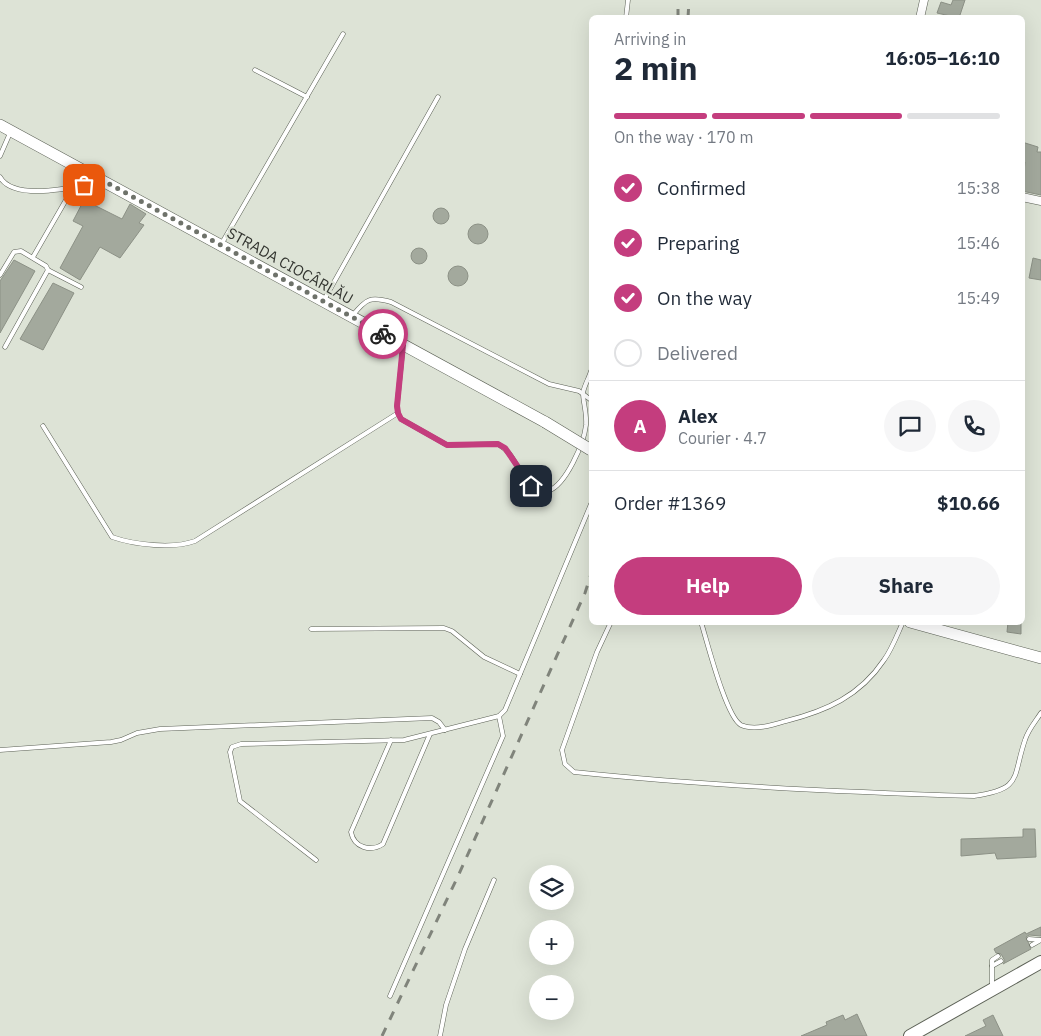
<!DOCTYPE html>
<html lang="en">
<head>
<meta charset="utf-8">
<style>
	:root { --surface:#fff; --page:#f6f6f7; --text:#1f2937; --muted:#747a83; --line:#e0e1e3; --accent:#c43d7e }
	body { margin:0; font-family:"IBM Plex Sans",sans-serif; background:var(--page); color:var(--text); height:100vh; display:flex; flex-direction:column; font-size:19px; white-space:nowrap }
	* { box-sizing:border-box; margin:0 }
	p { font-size:16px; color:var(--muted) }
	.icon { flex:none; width:28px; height:28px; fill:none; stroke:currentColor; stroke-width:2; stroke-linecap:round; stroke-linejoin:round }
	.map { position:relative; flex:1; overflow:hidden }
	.details { position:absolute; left:589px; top:15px; width:436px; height:610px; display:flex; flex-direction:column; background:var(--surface); border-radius:8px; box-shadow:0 5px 20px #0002 }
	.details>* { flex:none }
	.tools { position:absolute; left:529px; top:865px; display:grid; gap:10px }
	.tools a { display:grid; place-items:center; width:45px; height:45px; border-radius:50%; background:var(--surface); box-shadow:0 5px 20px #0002; font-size:25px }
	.pin { position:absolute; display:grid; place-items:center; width:42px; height:42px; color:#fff; margin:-21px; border-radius:10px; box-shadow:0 2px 8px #0006 }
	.courier { position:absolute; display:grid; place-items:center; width:50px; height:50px; margin:-25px; border:4px solid #c43d7e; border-radius:50%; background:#fff; color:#222; box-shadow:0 1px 6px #0007 }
	.headline em { font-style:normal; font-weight:700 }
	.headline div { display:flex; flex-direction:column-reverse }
	.headline { display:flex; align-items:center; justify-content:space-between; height:85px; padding:0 25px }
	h1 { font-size:32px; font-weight:700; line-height:38px }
	.bar { display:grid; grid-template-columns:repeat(4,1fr); gap:8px 5px; align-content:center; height:60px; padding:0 25px }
	.bar i { height:6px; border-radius:4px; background:var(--line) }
	.bar .active { background:var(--accent) }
	.bar p { grid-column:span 4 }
	.line { display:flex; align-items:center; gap:12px; padding:0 25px; border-top:1px solid var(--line) }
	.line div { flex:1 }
	.round { display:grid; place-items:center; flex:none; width:52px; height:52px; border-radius:26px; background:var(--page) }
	ol { padding:0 25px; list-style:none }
	li { display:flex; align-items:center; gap:15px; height:55px }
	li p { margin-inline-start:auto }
	li .icon { padding:5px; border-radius:50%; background:var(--accent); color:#fff; stroke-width:4 }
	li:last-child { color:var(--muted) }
	li i { width:28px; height:28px; border:2px solid var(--line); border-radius:50% }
	.cta { display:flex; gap:10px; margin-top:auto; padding:10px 25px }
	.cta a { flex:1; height:58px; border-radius:30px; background:var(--accent); color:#fff; font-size:20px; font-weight:700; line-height:58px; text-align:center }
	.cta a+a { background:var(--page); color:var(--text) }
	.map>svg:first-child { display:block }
	.building { fill:#a3a99d; stroke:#8c9186 }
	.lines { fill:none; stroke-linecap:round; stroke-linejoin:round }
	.service-casing { stroke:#5b6055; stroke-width:5 }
	.minor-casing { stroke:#5b6055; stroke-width:9 }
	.secondary-casing { stroke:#5b6055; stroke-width:12 }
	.primary-casing { stroke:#5b6055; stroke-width:14 }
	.service { stroke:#fff; stroke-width:4 }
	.minor { stroke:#fff; stroke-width:8 }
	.secondary { stroke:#fff; stroke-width:11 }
	.primary { stroke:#fff; stroke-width:12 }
	.rail { stroke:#80847b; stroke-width:3; stroke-dasharray:9 9; stroke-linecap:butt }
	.secondary-bridge-casing { stroke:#5b6055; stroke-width:12; stroke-linecap:butt }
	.secondary-bridge { stroke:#fff; stroke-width:11 }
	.done { stroke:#6e726a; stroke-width:5; stroke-dasharray:0 9 }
	.route { stroke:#c43d7e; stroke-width:6 }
	.labels { text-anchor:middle; stroke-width:4.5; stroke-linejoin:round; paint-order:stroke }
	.street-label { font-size:15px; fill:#333530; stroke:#dde3d6 }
</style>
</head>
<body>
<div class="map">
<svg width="1041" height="1036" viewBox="0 0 1041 1036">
	<rect width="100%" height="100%" fill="#dde3d6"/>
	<g class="building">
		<polygon points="953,0 965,0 959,18 937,13 941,2 951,5"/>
		<polygon points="1022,142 1038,147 1037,152 1041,152 1041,195 1022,191 1025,162 1022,161"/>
		<polygon points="84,200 122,219 130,204 146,214 139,223 144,225 120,258 100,247 80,280 60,268 83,226 73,221"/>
		<circle cx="441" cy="216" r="8"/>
		<circle cx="478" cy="234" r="10"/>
		<circle cx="419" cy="256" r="8"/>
		<polygon points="1033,258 1041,260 1041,280 1029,278"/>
		<polygon points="14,260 35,271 0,333 0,281"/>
		<circle cx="458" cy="276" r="10"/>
		<polygon points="53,283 74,293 43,350 20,339"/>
		<polygon points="1008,622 1021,622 1021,634 1007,632"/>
		<polygon points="1023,829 1035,829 1036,857 997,859 995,853 961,856 961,839 1023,837"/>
		<polygon points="1041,927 1041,936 1029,935 1026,937 1031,949 1003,964 1005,961 1001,954 996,953 994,949 1025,932 1026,934"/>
		<polygon points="857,1014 867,1036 801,1036 827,1025 826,1022 843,1015 845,1020"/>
		<polygon points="993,1015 1003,1036 965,1036 986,1026 983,1020"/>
	</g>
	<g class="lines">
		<defs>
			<g id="service">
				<polyline points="626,18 628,0"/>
				<polyline points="255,70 307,97"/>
				<polyline points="0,156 10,133"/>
				<path d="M0,177C14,202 76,187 99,182"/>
				<polyline points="222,243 343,34"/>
				<polyline points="33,257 74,186"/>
				<polyline points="0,275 14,252 21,251 46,266 48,270 81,287"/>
				<polyline points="324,300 438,97"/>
				<path d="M353,315C366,299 370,296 391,302L549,384L579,391L591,400"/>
				<polyline points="5,347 48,270"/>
				<path d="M403,347L397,406L398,413L401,419L447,445L498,444C522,458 514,483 548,491C566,485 584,443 586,425C587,413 583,402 583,393C584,386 589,378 591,371"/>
				<path d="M43,426L112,537C135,545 173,549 195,541L398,413"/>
				<path d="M611,622L597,652L562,750L565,764L574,772C707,786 840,792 974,796C1023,789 1012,778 1025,740C1028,730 1035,722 1041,713"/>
				<path d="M701,622C707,641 726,717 741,725C754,731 773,725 786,721C826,711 860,696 884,660C892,649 897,635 903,622"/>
				<polyline points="311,629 444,628 452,631 484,657 520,674"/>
				<path d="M391,740L351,832C354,848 371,852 383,844L430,734"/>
				<polyline points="0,750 111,742 121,740 137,733 160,729 432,718 439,722 445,730"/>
				<polyline points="316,860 240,801 230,752 232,747 241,744 404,740 499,716 505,710 591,504"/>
				<polyline points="1029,939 1041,940"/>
				<polyline points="1032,945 1041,940"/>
				<polyline points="992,966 1001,961"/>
				<polyline points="992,985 992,960 998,956"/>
				<polyline points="390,996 503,736 499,716"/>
				<polyline points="440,1036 446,1005 465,949 494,880"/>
			</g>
			<g id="minor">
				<polyline points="920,18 924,0"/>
				<polyline points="1022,197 1041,201"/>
			</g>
			<g id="secondary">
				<polyline points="0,125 545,422"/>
				<polyline points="910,622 1041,658"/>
			</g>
			<polyline id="primary" points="910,1036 1041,962"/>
		</defs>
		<use href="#service" class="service-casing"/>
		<use href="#minor" class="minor-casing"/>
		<use href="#secondary" class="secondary-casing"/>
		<use href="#primary" class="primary-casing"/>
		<use href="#service" class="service"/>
		<use href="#minor" class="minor"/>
		<use href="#secondary" class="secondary"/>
		<use href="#primary" class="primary"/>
		<g class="rail">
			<polyline points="678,18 678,0"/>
			<polyline points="688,18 689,0"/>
			<polyline points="382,1036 459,874 585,593 591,574"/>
		</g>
		<defs>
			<polyline id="secondary-bridge" points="545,422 591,450"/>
		</defs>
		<use href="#secondary-bridge" class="secondary-bridge-casing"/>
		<use href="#secondary-bridge" class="secondary-bridge"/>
	</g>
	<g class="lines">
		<polyline class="done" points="84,185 104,181 383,334"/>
		<polyline class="route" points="383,334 403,345 397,406 398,413 401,419 447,445 498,444 505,448 531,486"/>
	</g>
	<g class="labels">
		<g class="street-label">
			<text transform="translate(290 266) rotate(29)" y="5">STRADA CIOCÂRLĂU</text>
		</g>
	</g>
</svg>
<div class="tools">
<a><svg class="icon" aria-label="layers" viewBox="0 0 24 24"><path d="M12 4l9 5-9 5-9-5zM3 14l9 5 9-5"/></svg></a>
<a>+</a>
<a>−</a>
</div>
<div class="pin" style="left:84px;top:185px;background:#ea580c"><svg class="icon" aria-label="bag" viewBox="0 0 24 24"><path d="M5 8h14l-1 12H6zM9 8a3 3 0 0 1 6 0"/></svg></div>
<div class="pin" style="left:531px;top:486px;background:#1f2937"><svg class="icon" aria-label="home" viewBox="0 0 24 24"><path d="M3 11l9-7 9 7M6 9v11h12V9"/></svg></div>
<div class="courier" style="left:383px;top:334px"><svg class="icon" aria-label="bike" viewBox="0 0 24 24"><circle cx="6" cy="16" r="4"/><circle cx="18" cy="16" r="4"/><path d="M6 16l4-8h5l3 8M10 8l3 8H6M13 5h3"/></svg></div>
<section class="details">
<div class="headline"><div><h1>2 min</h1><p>Arriving in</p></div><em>16:05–16:10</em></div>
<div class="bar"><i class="active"></i><i class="active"></i><i class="active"></i><i></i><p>On the way · 170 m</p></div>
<ol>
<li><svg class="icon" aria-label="check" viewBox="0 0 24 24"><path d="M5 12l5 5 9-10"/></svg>Confirmed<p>15:38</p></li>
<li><svg class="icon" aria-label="check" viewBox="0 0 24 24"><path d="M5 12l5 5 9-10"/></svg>Preparing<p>15:46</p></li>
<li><svg class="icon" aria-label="check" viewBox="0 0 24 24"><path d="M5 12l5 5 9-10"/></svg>On the way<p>15:49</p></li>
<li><i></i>Delivered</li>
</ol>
<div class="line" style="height:90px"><b class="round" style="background:var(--accent);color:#fff">A</b><div><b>Alex</b><p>Courier · 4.7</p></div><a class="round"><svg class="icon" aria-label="chat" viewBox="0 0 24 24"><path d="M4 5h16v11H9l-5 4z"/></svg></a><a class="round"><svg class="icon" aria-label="phone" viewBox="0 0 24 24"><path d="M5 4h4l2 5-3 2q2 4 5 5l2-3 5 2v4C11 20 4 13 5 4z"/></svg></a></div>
<div class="line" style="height:65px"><div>Order #1369</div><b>$10.66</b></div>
<div class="cta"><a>Help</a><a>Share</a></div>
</section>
</div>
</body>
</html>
